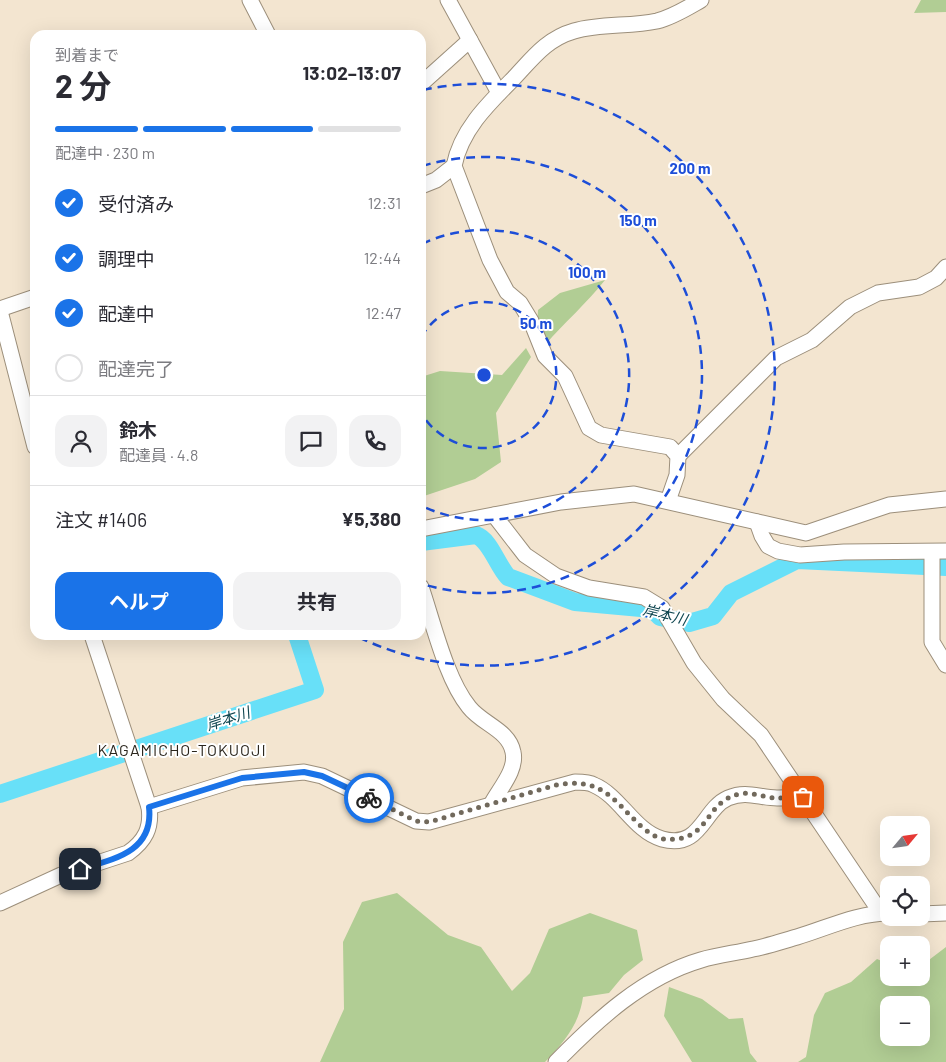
<!DOCTYPE html>
<html lang="ja">
<head>
<meta charset="utf-8">
<style>
	:root { --surface:#fff; --page:#f2f2f3; --text:#2b2b33; --muted:#7c7c81; --line:#e1e1e2; --accent:#1a73e8 }
	body { margin:0; font-family:Barlow,"Noto Sans JP",sans-serif; background:var(--page); color:var(--text); height:100vh; display:flex; flex-direction:column; font-size:19px; white-space:nowrap }
	* { box-sizing:border-box; margin:0 }
	p { font-size:16px; color:var(--muted) }
	.icon { flex:none; width:28px; height:28px; fill:none; stroke:currentColor; stroke-width:2; stroke-linecap:round; stroke-linejoin:round }
	.map { position:relative; flex:1; overflow:hidden }
	.drawer { position:absolute; left:30px; top:30px; width:396px; height:610px; display:flex; flex-direction:column; background:var(--surface); border-radius:15px; box-shadow:0 5px 20px #0002 }
	.drawer>* { flex:none }
	.needle { width:32px; rotate:61deg }
	.buttons { position:absolute; left:880px; top:816px; display:grid; gap:10px }
	.buttons a { display:grid; place-items:center; width:50px; height:50px; border-radius:10px; background:var(--surface); box-shadow:0 5px 20px #0002; font-size:25px }
	.pin { position:absolute; display:grid; place-items:center; width:42px; height:42px; color:#fff; margin:-21px; border-radius:10px; box-shadow:0 2px 8px #0006 }
	.courier { position:absolute; display:grid; place-items:center; width:50px; height:50px; margin:-25px; border:4px solid #1a73e8; border-radius:50%; background:#fff; color:#222; box-shadow:0 1px 6px #0007 }
	.headline em { font-style:normal; font-weight:700 }
	.headline div { display:flex; flex-direction:column-reverse }
	.headline { display:flex; align-items:center; justify-content:space-between; height:85px; padding:0 25px }
	h1 { font-size:32px; font-weight:700; line-height:38px }
	.bar { display:grid; grid-template-columns:repeat(4,1fr); gap:8px 5px; align-content:center; height:60px; padding:0 25px }
	.bar i { height:6px; border-radius:4px; background:var(--line) }
	.bar .on { background:var(--accent) }
	.bar p { grid-column:span 4 }
	.line { display:flex; align-items:center; gap:12px; padding:0 25px; border-top:1px solid var(--line) }
	.line div { flex:1 }
	.round { display:grid; place-items:center; flex:none; width:52px; height:52px; border-radius:15px; background:var(--page) }
	ol { padding:0 25px; list-style:none }
	li { display:flex; align-items:center; gap:15px; height:55px }
	li p { margin-inline-start:auto }
	li .icon { padding:5px; border-radius:50%; background:var(--accent); color:#fff; stroke-width:4 }
	li:last-child { color:var(--muted) }
	li i { width:28px; height:28px; border:2px solid var(--line); border-radius:50% }
	.cta { display:flex; gap:10px; margin-top:auto; padding:10px 25px }
	.cta a { flex:1; height:58px; border-radius:15px; background:var(--accent); color:#fff; font-size:20px; font-weight:700; line-height:58px; text-align:center }
	.cta a+a { background:var(--page); color:var(--text) }
	.map>svg:first-child { display:block }
	.green { fill:#b1cd94; fill-rule:evenodd }
	.lines { fill:none; stroke-linecap:round; stroke-linejoin:round }
	.river { stroke:#68e0f8; stroke-width:18 }
	.minor-casing { stroke:#9c8f7b; stroke-width:17 }
	.minor { stroke:#fff; stroke-width:15 }
	.done { stroke:#71695c; stroke-width:5; stroke-dasharray:0 9 }
	.route { stroke:#1a73e8; stroke-width:6 }
	.ring { fill:none; stroke:#1d4ed8; stroke-width:2.5; stroke-dasharray:9 6 }
	.labels { text-anchor:middle; stroke-width:4; stroke-linejoin:round; paint-order:stroke }
	.water-label { font-size:15px; font-style:italic; fill:#0f4650; stroke:#fff }
	.quarter-label { font-size:16px; letter-spacing:1px; fill:#2b261d; stroke:#fff }
	.centre { fill:#1d4ed8; stroke:#fff; stroke-width:2.5 }
	.ring-label { font-size:15px; text-anchor:middle; font-weight:bold; fill:#1d4ed8; stroke:#fff; stroke-width:4; stroke-linejoin:round; paint-order:stroke }
</style>
</head>
<body>
<div class="map">
<svg width="946" height="1062" viewBox="0 0 946 1062">
	<rect width="100%" height="100%" fill="#f3e5d0"/>
	<g class="green">
		<polygon points="921,0 946,0 946,12 914,13"/>
		<path d="M605,280C587,303 564,323 545,345L537,328L538,310L560,293Z"/>
		<polygon points="526,348 531,357 496,413 501,462 475,479 421,497 421,377 440,371 502,375"/>
		<path d="M397,893L448,935L481,947L512,991L530,973L549,929L590,913L637,930L643,960L624,975L609,993L583,997C579,1025 564,1042 545,1062H320L344,1009L343,942L362,902Z"/>
		<path d="M946,947V1062H798L806,1057L814,1015L825,993L851,982L877,959L889,964V978H921V966ZM889,1005H921V1038H889Z"/>
		<polygon points="669,987 702,999 729,1019 743,1018 750,1053 757,1062 692,1062 664,1016"/>
	</g>
	<g class="lines">
		<g class="river">
			<path d="M421,542L476,535C490,540 497,565 508,577L575,602L652,609L660,617L689,623L713,616L731,593L797,560L946,567"/>
			<polyline points="0,794 315,690 297,635"/>
		</g>
		<defs>
			<g id="minor">
				<polyline points="250,0 268,35"/>
				<polyline points="448,0 499,93"/>
				<polyline points="421,84 470,40"/>
				<polyline points="421,186 436,180 454,166"/>
				<polyline points="0,309 35,297"/>
				<polyline points="0,311 35,447"/>
				<polyline points="678,456 776,358 812,340 850,307 878,293 919,287 936,278 946,267"/>
				<path d="M668,501L677,475L678,456L670,447L601,435L589,428L565,376L545,356L531,321L520,303L507,292L490,260L454,166C461,130 488,104 513,79C532,59 546,39 574,31C601,23 630,27 657,21C673,17 687,8 701,0"/>
				<polyline points="494,515 525,555 556,576 589,588 644,597 662,608 694,663 723,699 761,735 881,913"/>
				<polyline points="757,522 762,536 768,546 778,551 800,555 844,552 946,551"/>
				<polyline points="421,529 561,502 634,494 806,533 889,505 946,499"/>
				<polyline points="932,552 932,642 946,665"/>
				<path d="M421,587C433,622 446,679 469,707C482,724 509,730 513,752C517,770 500,788 492,803"/>
				<path d="M149,807L242,778L304,772L322,776L416,821L429,822L575,782C581,782 589,782 594,785C620,796 634,831 662,839C701,850 703,809 728,798C747,790 759,798 777,798C785,798 795,797 803,797"/>
				<path d="M0,903L61,875L128,853C145,841 152,828 149,807L92,635"/>
				<polyline points="921,914 946,913"/>
				<path d="M556,1062C597,1020 643,977 701,960C718,955 736,953 753,949C768,946 783,941 797,937C827,928 857,913 889,913"/>
			</g>
		</defs>
		<use href="#minor" class="minor-casing"/>
		<use href="#minor" class="minor"/>
	</g>
	<g class="lines">
		<path class="done" d="M369,798L416,821L429,822L556,785C602,777 611,798 642,827C648,832 657,839 665,839C711,843 703,802 739,794C752,791 764,798 777,798C785,798 795,797 803,797"/>
		<path class="route" d="M80,869C114,859 154,852 149,807L242,778L304,772L322,776L369,798"/>
	</g>
	<g class="ring">
		<path d="M421 337A73 73 0 1 1 421 413"/>
		<path d="M422 244A145 145 0 1 1 422 506"/>
		<path d="M422 166A218 218 0 1 1 422 584"/>
		<path d="M423 90A291 291 0 1 1 354 635"/>
	</g>
	<g class="labels">
		<g class="water-label">
			<text transform="translate(665 615) rotate(14)" y="5">岸本川</text>
			<text transform="translate(228 719) rotate(-18)" y="5">岸本川</text>
		</g>
		<g class="quarter-label">
			<text x="182" y="756">KAGAMICHO-TOKUOJI</text>
		</g>
	</g>
	<circle cx="484" cy="375" r="8" class="centre"/>
	<g class="ring-label">
		<text x="690" y="174">200 m</text>
		<text x="638" y="226">150 m</text>
		<text x="587" y="278">100 m</text>
		<text x="536" y="329">50 m</text>
	</g>
</svg>
<div class="buttons">
<a><svg class="needle" viewBox="-14 -14 28 28"><path d="M0-13l5 13h-10z" fill="#e53935"/><path d="M0 13l5-13h-10z" fill="#7c7c81"/></svg></a>
<a><svg class="icon" aria-label="locate" viewBox="0 0 24 24"><circle cx="12" cy="12" r="6"/><path d="M12 2v4M12 18v4M2 12h4M18 12h4"/></svg></a>
<a>+</a>
<a>−</a>
</div>
<div class="pin" style="left:803px;top:797px;background:#ea580c"><svg class="icon" aria-label="bag" viewBox="0 0 24 24"><path d="M5 8h14l-1 12H6zM9 8a3 3 0 0 1 6 0"/></svg></div>
<div class="pin" style="left:80px;top:869px;background:#1f2937"><svg class="icon" aria-label="home" viewBox="0 0 24 24"><path d="M3 11l9-7 9 7M6 9v11h12V9"/></svg></div>
<div class="courier" style="left:369px;top:798px"><svg class="icon" aria-label="bike" viewBox="0 0 24 24"><circle cx="6" cy="16" r="4"/><circle cx="18" cy="16" r="4"/><path d="M6 16l4-8h5l3 8M10 8l3 8H6M13 5h3"/></svg></div>
<section class="drawer">
<div class="headline"><div><h1>2 分</h1><p>到着まで</p></div><em>13:02–13:07</em></div>
<div class="bar"><i class="on"></i><i class="on"></i><i class="on"></i><i></i><p>配達中 · 230 m</p></div>
<ol>
<li><svg class="icon" aria-label="check" viewBox="0 0 24 24"><path d="M5 12l5 5 9-10"/></svg>受付済み<p>12:31</p></li>
<li><svg class="icon" aria-label="check" viewBox="0 0 24 24"><path d="M5 12l5 5 9-10"/></svg>調理中<p>12:44</p></li>
<li><svg class="icon" aria-label="check" viewBox="0 0 24 24"><path d="M5 12l5 5 9-10"/></svg>配達中<p>12:47</p></li>
<li><i></i>配達完了</li>
</ol>
<div class="line" style="height:90px"><a class="round"><svg class="icon" aria-label="person" viewBox="0 0 24 24"><circle cx="12" cy="8" r="4"/><path d="M4 21q1-7 8-7t8 7"/></svg></a><div><b>鈴木</b><p>配達員 · 4.8</p></div><a class="round"><svg class="icon" aria-label="chat" viewBox="0 0 24 24"><path d="M4 5h16v11H9l-5 4z"/></svg></a><a class="round"><svg class="icon" aria-label="phone" viewBox="0 0 24 24"><path d="M5 4h4l2 5-3 2q2 4 5 5l2-3 5 2v4C11 20 4 13 5 4z"/></svg></a></div>
<div class="line" style="height:65px"><div>注文 #1406</div><b>¥5,380</b></div>
<div class="cta"><a>ヘルプ</a><a>共有</a></div>
</section>
</div>
</body>
</html>
